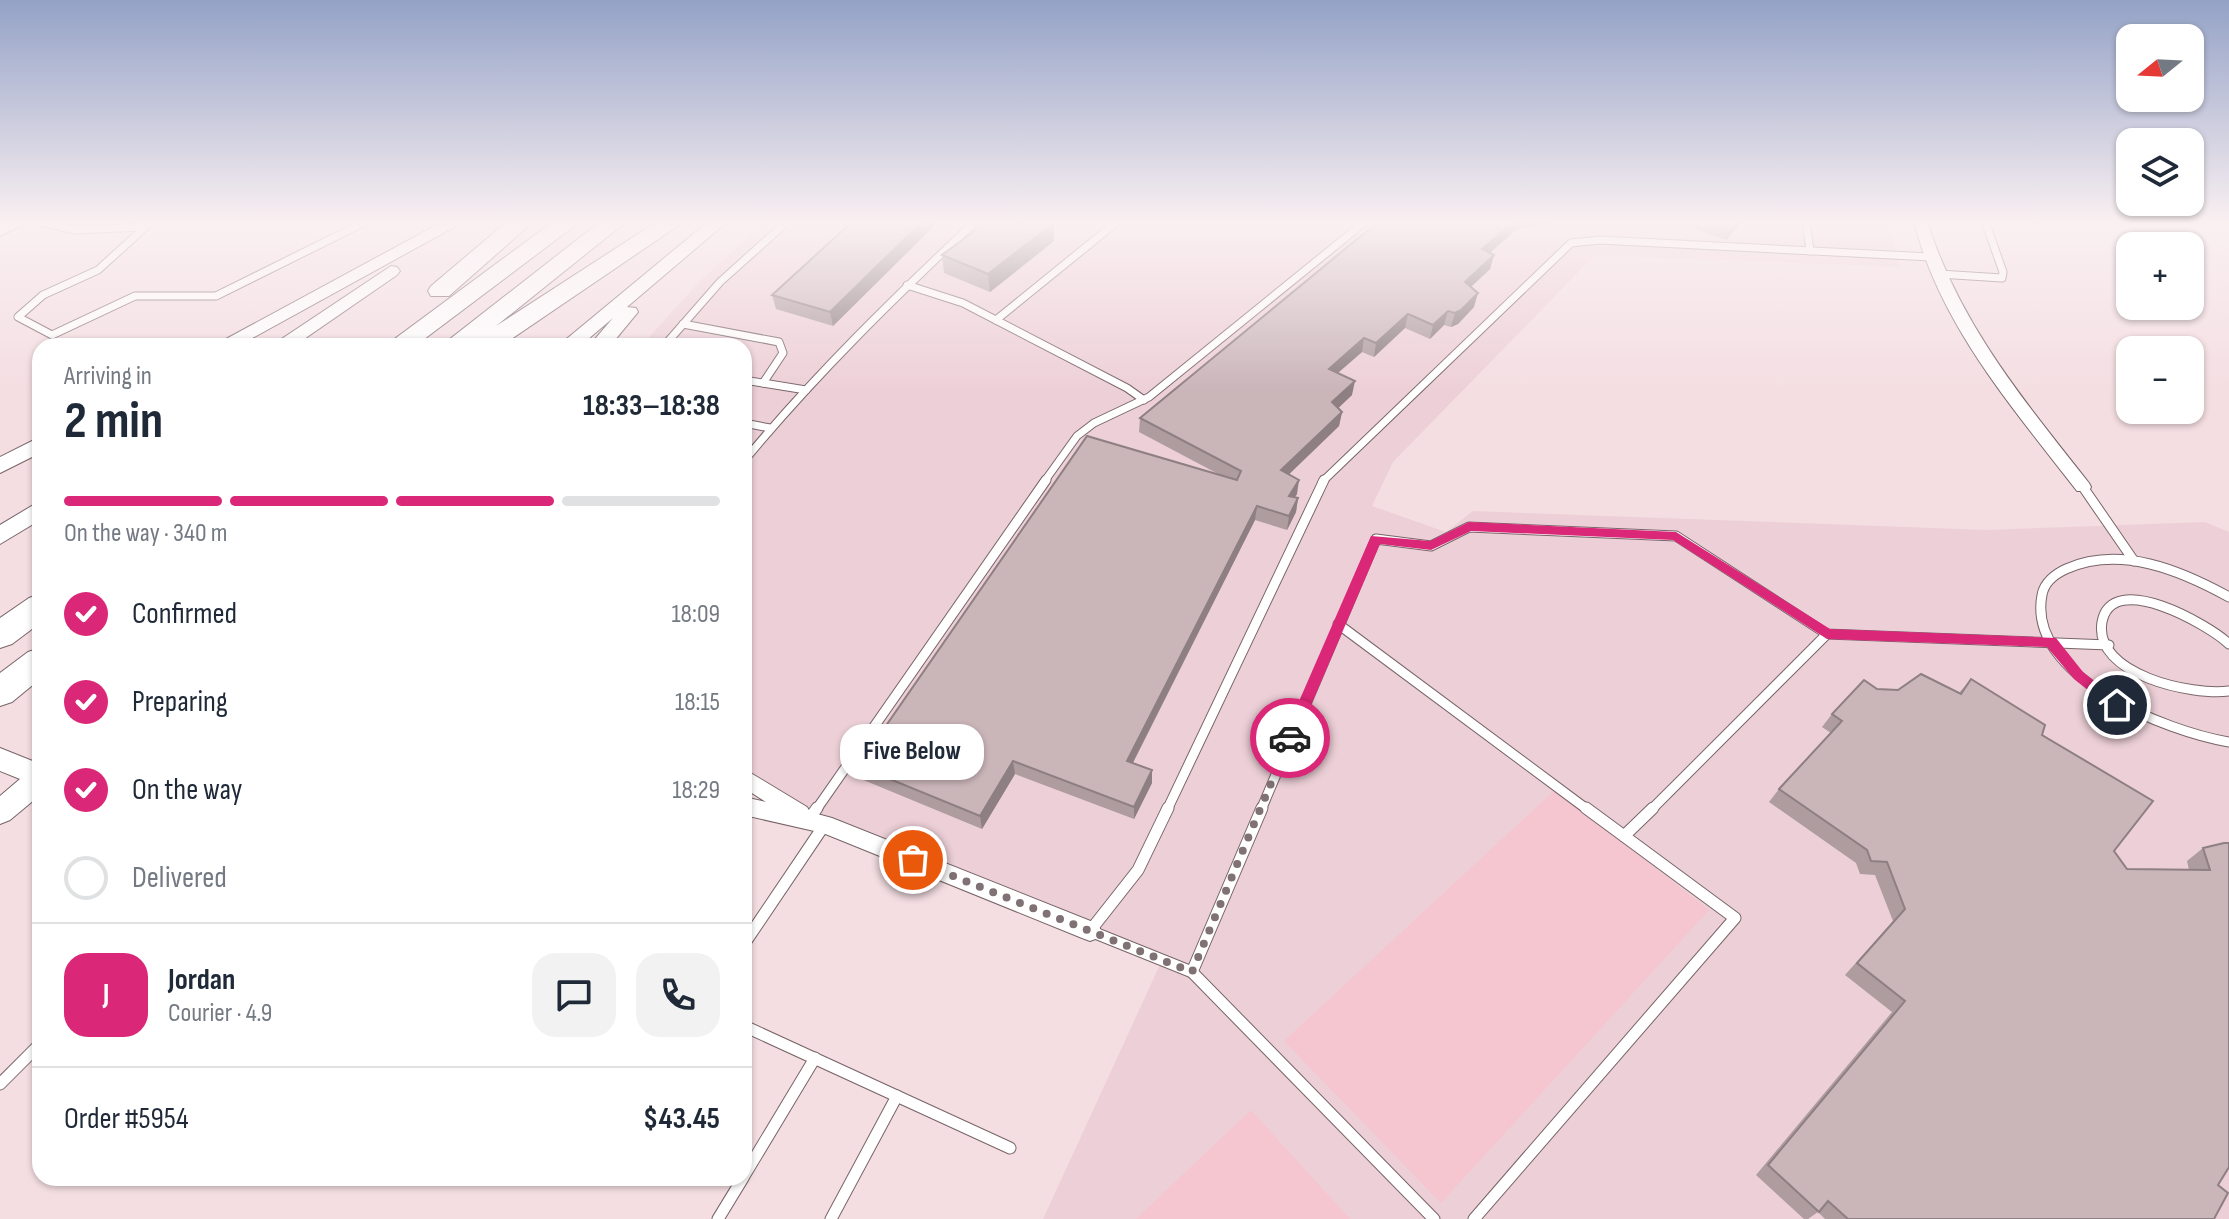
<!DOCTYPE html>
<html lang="en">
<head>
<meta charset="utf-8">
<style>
	:root { --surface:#fff; --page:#f2f2f3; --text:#1f2937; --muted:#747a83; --line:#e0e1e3; --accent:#db2777 }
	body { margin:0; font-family:"Sofia Sans Condensed",sans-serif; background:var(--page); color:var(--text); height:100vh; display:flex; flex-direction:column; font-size:30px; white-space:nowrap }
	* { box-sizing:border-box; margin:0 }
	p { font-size:26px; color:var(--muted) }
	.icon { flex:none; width:44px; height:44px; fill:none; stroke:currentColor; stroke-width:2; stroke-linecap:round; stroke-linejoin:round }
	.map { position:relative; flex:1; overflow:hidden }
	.side { position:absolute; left:32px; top:338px; width:720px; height:848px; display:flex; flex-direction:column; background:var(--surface); border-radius:24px; box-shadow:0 2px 6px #0004 }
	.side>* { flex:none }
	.needle { width:52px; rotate:252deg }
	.fabs { position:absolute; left:2116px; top:24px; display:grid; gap:16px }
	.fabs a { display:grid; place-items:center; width:88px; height:88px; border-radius:16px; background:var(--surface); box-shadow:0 2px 6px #0004; font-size:40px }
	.pin { position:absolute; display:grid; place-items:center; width:68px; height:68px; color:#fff; margin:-34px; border:4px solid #fff; border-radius:50%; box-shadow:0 2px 8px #0007 }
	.courier { position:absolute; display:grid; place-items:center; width:80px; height:80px; margin:-40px; border:6px solid #db2777; border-radius:50%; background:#fff; color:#222; box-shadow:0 2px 10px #0007 }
	.bubble { position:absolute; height:56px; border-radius:24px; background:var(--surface); box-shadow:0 2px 6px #0004; font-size:26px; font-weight:700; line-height:56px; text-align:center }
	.summary em { font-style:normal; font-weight:700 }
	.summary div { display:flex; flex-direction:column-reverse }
	.summary { display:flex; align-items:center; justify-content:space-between; height:136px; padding:0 32px }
	h1 { font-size:52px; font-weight:700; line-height:60px }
	.bar { display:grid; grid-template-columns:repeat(4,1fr); gap:12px 8px; align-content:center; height:96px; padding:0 32px }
	.bar i { height:10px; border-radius:6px; background:var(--line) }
	.bar .active { background:var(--accent) }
	.bar p { grid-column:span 4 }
	.line { display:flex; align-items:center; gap:20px; padding:0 32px; border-top:2px solid var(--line) }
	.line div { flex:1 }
	.round { display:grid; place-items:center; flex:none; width:84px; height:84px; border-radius:24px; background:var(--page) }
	ol { padding:0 32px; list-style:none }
	li { display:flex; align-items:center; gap:24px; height:88px }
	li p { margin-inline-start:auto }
	li .icon { padding:8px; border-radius:50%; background:var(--accent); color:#fff; stroke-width:4 }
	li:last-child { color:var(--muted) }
	li i { width:44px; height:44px; border:4px solid var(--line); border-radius:50% }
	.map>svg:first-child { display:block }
	.built { fill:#edd0d7 }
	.green { fill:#f5c5d0 }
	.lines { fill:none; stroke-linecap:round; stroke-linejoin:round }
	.lane-far2-casing { stroke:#786569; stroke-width:9 }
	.lane-far1-casing { stroke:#786569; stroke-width:11 }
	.lane-casing { stroke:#786569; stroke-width:13 }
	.street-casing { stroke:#786569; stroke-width:2 }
	.secondary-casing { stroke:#786569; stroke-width:2 }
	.highway-casing { stroke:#786569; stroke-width:2 }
	.lane-far2 { stroke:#fff; stroke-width:7 }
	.lane-far1 { stroke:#fff; stroke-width:9 }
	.lane { stroke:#fff; stroke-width:11 }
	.street { fill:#fff; fill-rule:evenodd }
	.secondary { fill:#fff; fill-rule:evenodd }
	.highway { fill:#fff; fill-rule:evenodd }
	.wall { fill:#ae9c9f }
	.shaded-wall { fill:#8d7f82 }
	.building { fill:#cab5b9; stroke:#8d7f82; stroke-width:2 }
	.route { fill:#db2777 }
	.done { stroke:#7f7174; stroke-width:8; stroke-dasharray:0 14.4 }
</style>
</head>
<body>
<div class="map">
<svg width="2229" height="1219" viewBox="0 0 2229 1219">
	<rect width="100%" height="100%" fill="#f4dee2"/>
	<polygon class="built" points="766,221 1888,221 1900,267 1595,255 1393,462 1372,506 1446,532 1473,511 1987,530 2205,522 2229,532 2229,1219 1043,1219 1163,958 825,824 744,777 744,346 641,346 700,281"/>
	<g class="green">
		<polygon points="1555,790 1709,910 1441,1203 1284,1041"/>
		<polygon points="1251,1110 1350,1219 1136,1219"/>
	</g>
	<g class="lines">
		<defs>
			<g id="lane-far2">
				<polyline points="36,221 75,230 145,227"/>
				<polyline points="152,221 98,270 43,295 18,317 52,335 135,296 216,296 367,221"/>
				<polyline points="1806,221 1810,251"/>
				<polyline points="1939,274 2002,278 2003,272 1985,221"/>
				<polyline points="907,285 963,303 1127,388 1144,400"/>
				<polyline points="996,320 1118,221"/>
				<polyline points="683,324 779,342 783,353 763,383"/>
				<polyline points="664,346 720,282 788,221"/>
				<polyline points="744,380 806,390"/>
				<polyline points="744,423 770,428"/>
				<path d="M744,461C815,375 895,297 976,221"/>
				<polyline points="1044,482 1077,436 1094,423 1149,397 1366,221"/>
				<polyline points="1322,482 1571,243 1600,240 1931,257"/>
			</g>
			<g id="lane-far1">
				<polyline points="2083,487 2134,561"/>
				<path d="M2229,597C2180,570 2120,545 2066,569C2055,574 2044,583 2042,595C2026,677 2168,732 2229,742"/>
				<polyline points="1338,624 1588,810"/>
				<path d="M2229,644C2209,625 2112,569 2102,622C2093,675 2193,696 2229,691"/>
				<polyline points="816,810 1046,480"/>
				<polyline points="1167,810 1324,480"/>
				<polyline points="1261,810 1376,539 1431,546 1469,527 1676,536 1827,634 2109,645"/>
				<polyline points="1651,810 1827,634"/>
			</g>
			<g id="lane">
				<polyline points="1168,808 1138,870 1090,931 1192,972 1434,1219"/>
				<polyline points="1586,808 1624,836"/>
				<polyline points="809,819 817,808"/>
				<polyline points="744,944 825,824"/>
				<polyline points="1192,972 1262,808"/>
				<polyline points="744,1026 1010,1148"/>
				<polyline points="0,1084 40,1044"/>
				<polyline points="744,1176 815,1058"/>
				<polyline points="718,1219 743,1178"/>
				<polyline points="831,1219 897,1096"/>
				<polyline points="1474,1219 1735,918 1624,836 1653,808"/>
			</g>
			<g id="street">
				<path d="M1914,221H1927C1960,325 2023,399 2089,483L2091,487L2089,491H2077C2013,408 1939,324 1914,221Z"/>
				<polygon points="744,769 807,807 810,812 832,818 1098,924 1101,931 1098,938 1090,941 1082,938 823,833 744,815 744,797 766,802 744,788"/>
			</g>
			<g id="secondary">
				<polygon points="8,221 30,221 0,236 0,224"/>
				<polygon points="444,221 465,221 238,346 213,346"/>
				<polygon points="709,221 728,221 627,307 636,308 638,312 610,346 589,346 613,318 580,346 558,346"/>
				<polygon points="391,266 397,267 400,271 397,275 294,346 271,346"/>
				<polygon points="40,437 40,453 0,473 0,457"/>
				<polygon points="40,501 40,520 0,544 0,525"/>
				<polygon points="0,748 40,764 40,795 10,820 0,824 0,796 20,779 0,771"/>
			</g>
			<g id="highway">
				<polygon points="508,221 534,221 449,296 431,296 428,291 431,286"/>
				<polygon points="554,221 581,221 415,346 385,346"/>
				<polygon points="601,221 627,221 496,326 658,221 685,221 501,346 441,346"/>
				<polygon points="40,594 40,623 12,644 0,648 0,618 29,598"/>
				<polygon points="40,648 40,679 12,702 0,706 0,673 28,652"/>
			</g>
		</defs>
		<use href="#lane-far2" class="lane-far2-casing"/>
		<use href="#lane-far1" class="lane-far1-casing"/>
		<use href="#lane" class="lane-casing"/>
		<use href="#street" class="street-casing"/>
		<use href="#secondary" class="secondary-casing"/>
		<use href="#highway" class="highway-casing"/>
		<use href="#lane-far2" class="lane-far2"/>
		<use href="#lane-far1" class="lane-far1"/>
		<use href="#lane" class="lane"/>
		<use href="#street" class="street"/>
		<use href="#secondary" class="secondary"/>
		<use href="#highway" class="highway"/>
	</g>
	<g class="wall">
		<polygon points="853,221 939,221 833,326 776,309 772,295"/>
		<polygon points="1672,221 1742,221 1726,240"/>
		<polygon points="1054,223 1054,241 990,292 944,273 942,255"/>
		<polygon points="1517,229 1490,253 1494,255 1490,269 1471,287 1474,307 1458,324 1451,327 1444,325 1430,339 1405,328 1374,357 1362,352 1338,373 1352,395 1338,408 1342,412 1339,426 1289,474 1297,494 1295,497 1298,498 1296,512 1287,530 1255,520 1133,763 1152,770 1152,783 1134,819 1015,774 982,829 861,779 858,766 1222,476 1139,432 1140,418"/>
		<polygon points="1971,679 2042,735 2114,851 2127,869 2189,870 2187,861 2203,848 2224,843 2218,1185 2214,1219 1825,1219 1818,1212 1808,1219 1804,1219 1756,1175 1892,1012 1845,975 1893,921 1875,875 1860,874 1856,863 1769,802 1779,789 1831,733 1822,727 1832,714 1877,689 1959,693"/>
	</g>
	<g class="shaded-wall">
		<polygon points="923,221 939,221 833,326 830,312"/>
		<polygon points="1515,221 1570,221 1517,229 1478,263 1482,249"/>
		<polygon points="1736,221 1742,221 1726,240 1732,226"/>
		<polygon points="1054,223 1054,241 990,292 988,274"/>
		<polygon points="1494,255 1490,269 1461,296 1465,282"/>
		<polygon points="1478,293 1474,307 1458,324 1451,327 1455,313"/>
		<polygon points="1448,311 1444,325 1430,339 1433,325"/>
		<polygon points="1408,314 1405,328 1374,357 1376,343"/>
		<polygon points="1364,338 1362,352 1326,383 1329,369"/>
		<polygon points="1355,381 1352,395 1330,416 1332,402"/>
		<polygon points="1342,412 1339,426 1279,484 1281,470"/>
		<polygon points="1299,480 1297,494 1286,510 1289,496"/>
		<polygon points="1298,498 1296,512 1287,530 1289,516"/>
		<polygon points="1257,506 1255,520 1127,774 1127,761"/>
		<polygon points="1013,761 1015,774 982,829 980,816"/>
		<polygon points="1152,770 1152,783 1134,819 1134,807"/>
	</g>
	<g class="building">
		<polygon points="853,221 923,221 830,312 772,295"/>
		<polygon points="988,221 1048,221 1054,223 988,274 942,255"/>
		<polygon points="1379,221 1515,221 1482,249 1494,255 1465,282 1478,293 1461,310 1455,313 1448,311 1433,325 1408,314 1376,343 1364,338 1329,369 1355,381 1332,402 1342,412 1281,470 1299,480 1289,496 1298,498 1289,516 1257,506 1127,761 1152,770 1134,807 1013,761 980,816 858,766 1087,436 1237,480 1241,471 1140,418"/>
		<polygon points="1716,221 1736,221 1732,226"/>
		<polygon points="1921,674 1961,694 1971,679 2045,725 2042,735 2153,801 2114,851 2127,869 2210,870 2203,848 2224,843 2229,843 2229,1167 2218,1185 2228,1193 2214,1219 1848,1219 1828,1201 1819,1212 1768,1165 1905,1001 1857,963 1905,909 1887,862 1871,861 1867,850 1779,789 1842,721 1832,714 1864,680 1877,689 1898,690"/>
	</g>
	<linearGradient id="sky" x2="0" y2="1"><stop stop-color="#94a2c6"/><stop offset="0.57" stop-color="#faf0f2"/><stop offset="1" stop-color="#faf0f2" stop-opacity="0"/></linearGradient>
	<rect width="2229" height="391" fill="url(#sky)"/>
	<polygon class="route" points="1469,522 1676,532 1830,629 2056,638 2083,672 2124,705 2117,710 2112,709 2074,679 2047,647 1827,639 1673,540 1471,531 1431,550 1380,544 1297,738 1290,744 1285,743 1283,738 1371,536 1430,541"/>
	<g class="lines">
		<polyline class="done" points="913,860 1192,972 1290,738"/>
	</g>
</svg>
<div class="fabs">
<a><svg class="needle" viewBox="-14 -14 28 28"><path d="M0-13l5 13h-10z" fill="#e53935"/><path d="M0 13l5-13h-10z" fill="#747a83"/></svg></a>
<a><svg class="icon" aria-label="layers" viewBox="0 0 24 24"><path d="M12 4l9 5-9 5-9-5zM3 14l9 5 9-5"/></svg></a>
<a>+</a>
<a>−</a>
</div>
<div class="pin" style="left:913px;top:860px;background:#ea580c"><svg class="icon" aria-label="bag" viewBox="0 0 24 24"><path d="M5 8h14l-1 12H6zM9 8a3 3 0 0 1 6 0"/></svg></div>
<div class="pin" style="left:2117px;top:705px;background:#1f2937"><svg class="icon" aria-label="home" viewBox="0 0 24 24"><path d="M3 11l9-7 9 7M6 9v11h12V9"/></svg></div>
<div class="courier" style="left:1290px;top:738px"><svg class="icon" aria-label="car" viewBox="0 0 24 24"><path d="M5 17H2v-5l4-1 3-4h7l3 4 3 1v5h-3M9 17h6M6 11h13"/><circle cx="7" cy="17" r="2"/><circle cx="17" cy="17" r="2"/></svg></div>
<div class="bubble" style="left:840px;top:724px;width:144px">Five Below</div>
<section class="side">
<div class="summary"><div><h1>2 min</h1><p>Arriving in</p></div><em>18:33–18:38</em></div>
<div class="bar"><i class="active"></i><i class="active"></i><i class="active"></i><i></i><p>On the way · 340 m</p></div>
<ol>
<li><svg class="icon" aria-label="check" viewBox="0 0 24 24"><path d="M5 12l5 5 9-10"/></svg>Confirmed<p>18:09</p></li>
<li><svg class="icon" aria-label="check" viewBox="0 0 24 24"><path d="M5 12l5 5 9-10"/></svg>Preparing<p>18:15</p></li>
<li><svg class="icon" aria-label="check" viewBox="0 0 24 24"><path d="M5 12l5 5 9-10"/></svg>On the way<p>18:29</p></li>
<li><i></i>Delivered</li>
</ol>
<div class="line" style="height:144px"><b class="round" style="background:var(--accent);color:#fff">J</b><div><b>Jordan</b><p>Courier · 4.9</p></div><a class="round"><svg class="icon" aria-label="chat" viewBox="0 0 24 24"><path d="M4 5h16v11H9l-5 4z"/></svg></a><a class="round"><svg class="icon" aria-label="phone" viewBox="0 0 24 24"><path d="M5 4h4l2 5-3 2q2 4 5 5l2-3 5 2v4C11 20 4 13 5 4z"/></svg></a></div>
<div class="line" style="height:104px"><div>Order #5954</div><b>$43.45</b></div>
</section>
</div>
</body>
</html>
